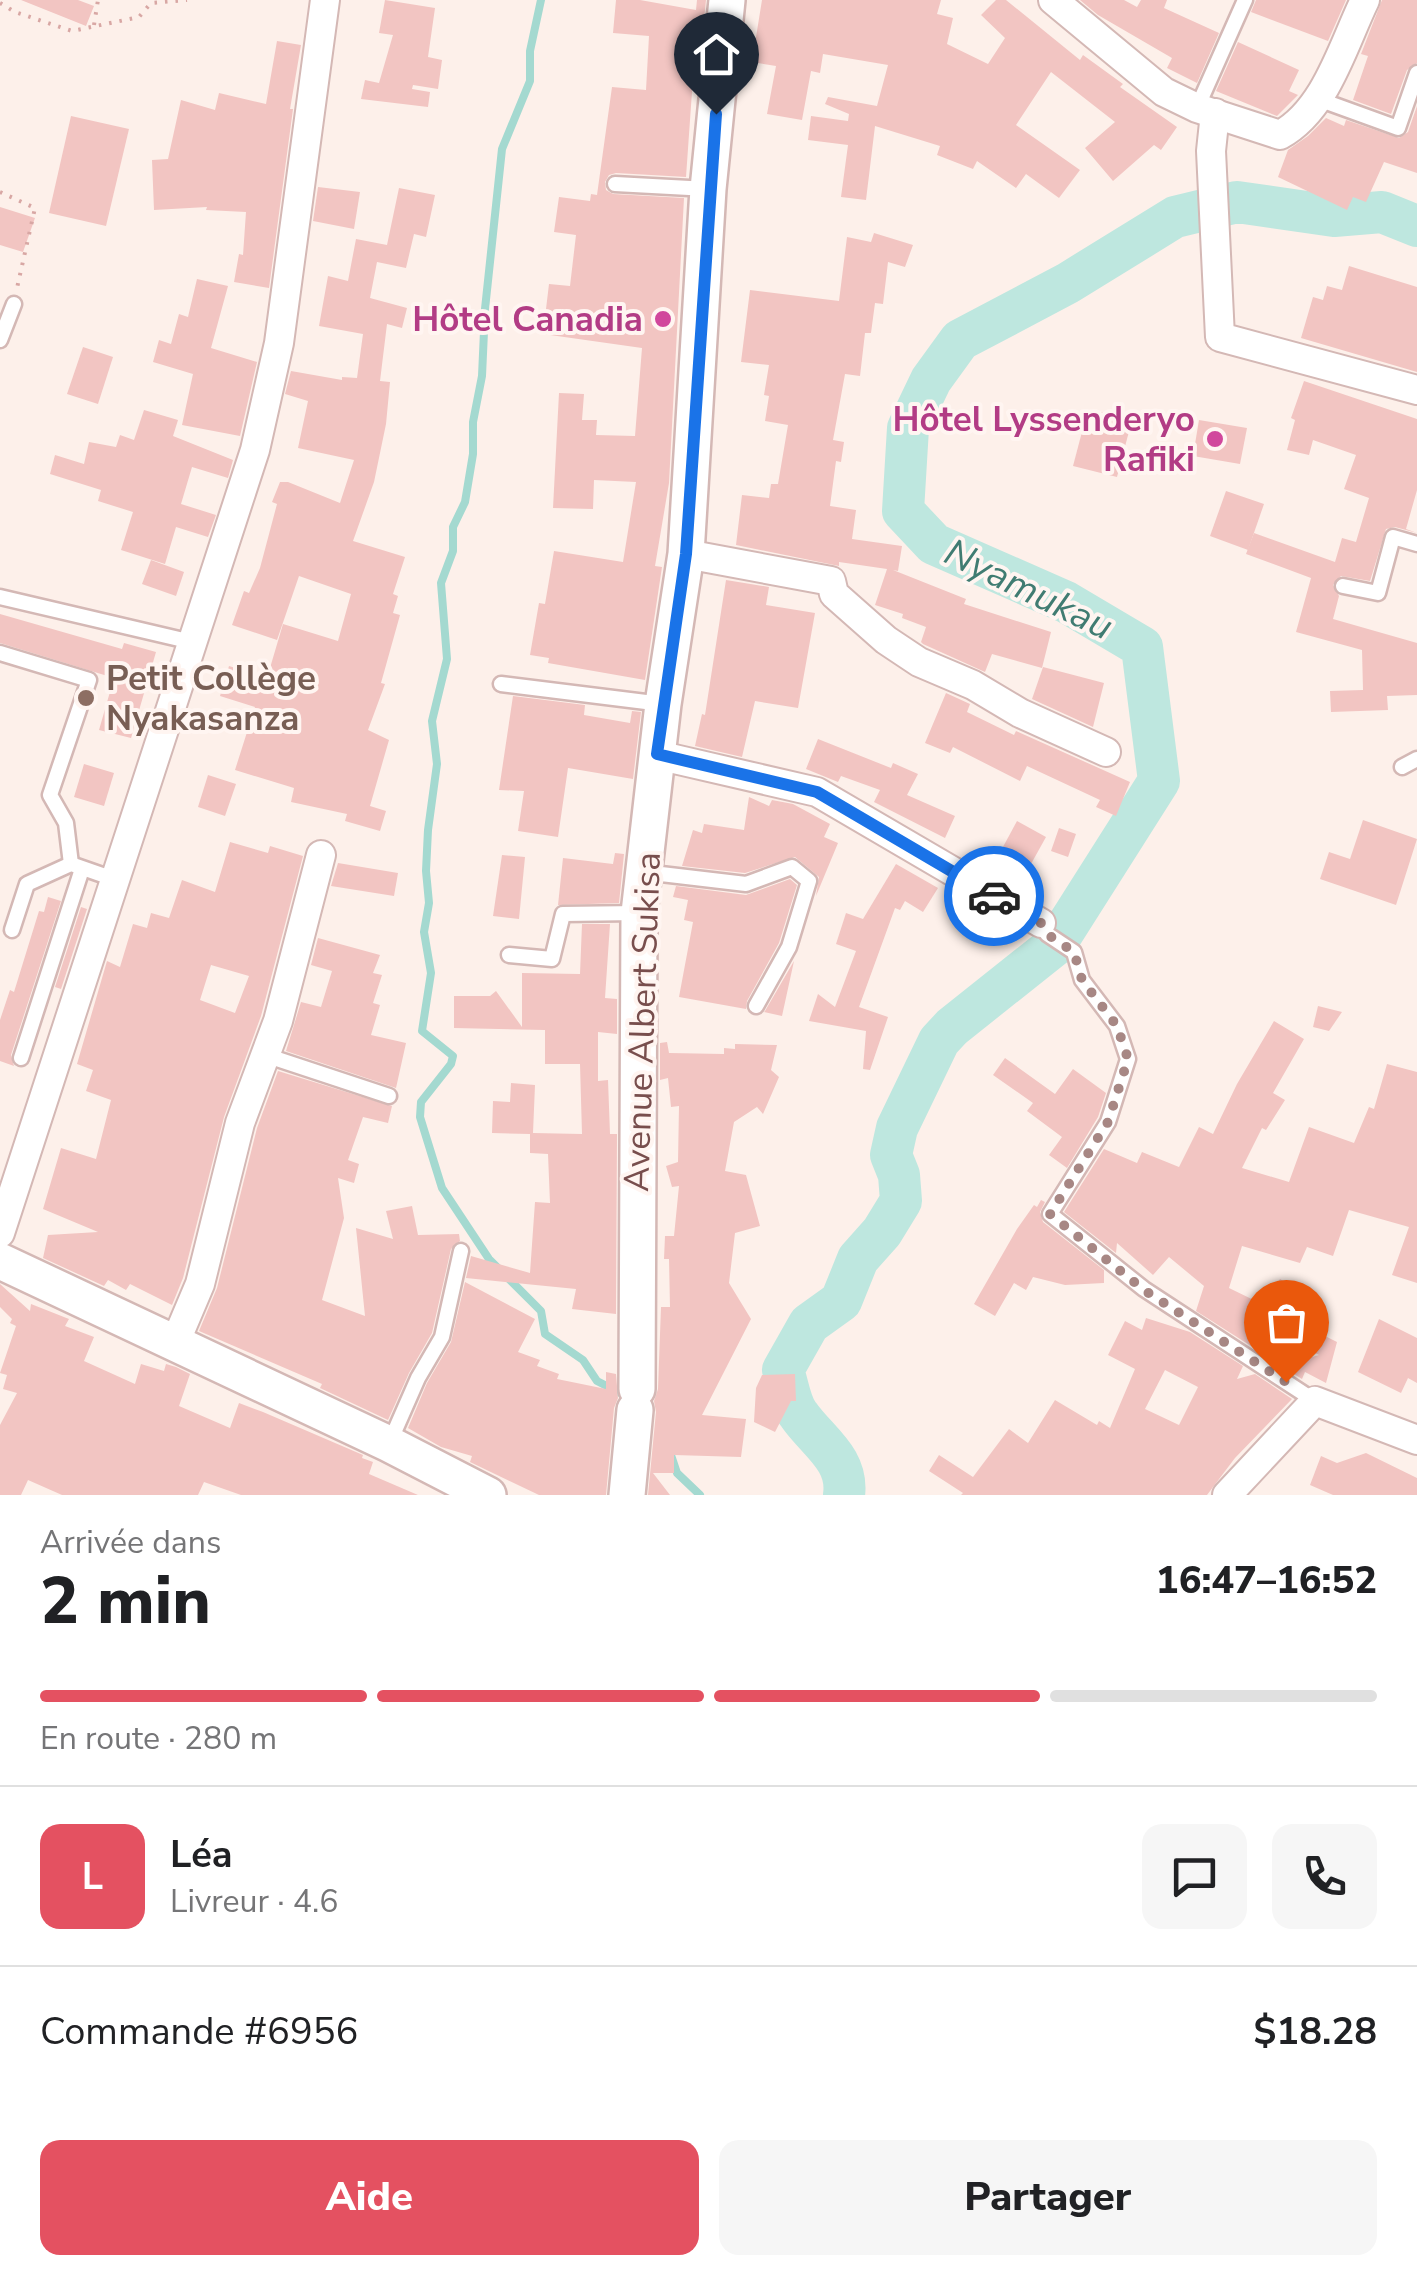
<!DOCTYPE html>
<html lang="fr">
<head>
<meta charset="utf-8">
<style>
	:root { --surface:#fff; --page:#f6f6f6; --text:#202124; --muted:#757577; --line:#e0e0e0; --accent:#e45161 }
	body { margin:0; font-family:"Nunito Sans",sans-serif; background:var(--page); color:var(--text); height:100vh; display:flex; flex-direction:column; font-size:38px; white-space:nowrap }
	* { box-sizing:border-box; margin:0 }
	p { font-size:32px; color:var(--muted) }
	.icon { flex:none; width:55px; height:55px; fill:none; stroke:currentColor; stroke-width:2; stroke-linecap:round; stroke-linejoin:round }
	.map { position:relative; height:1495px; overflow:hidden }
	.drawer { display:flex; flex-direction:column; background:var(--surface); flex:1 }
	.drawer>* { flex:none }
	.pin { position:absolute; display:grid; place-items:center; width:85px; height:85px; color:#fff; margin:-102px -42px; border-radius:50% 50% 50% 0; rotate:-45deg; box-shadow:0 0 10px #0007 }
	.pin .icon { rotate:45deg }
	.courier { position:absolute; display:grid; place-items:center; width:100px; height:100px; margin:-50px; border:8px solid #1a73e8; border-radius:50%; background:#fff; color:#222; box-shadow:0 2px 12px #0007 }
	.overview em { font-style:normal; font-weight:800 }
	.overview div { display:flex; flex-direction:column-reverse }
	.overview { display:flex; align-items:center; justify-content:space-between; height:170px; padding:0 40px }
	h1 { font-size:65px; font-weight:800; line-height:75px }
	.bar { display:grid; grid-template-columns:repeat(4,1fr); gap:15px 10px; align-content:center; height:120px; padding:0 40px }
	.bar i { height:12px; border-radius:8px; background:var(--line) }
	.bar .selected { background:var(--accent) }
	.bar p { grid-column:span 4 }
	.line { display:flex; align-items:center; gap:25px; padding:0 40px; border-top:2px solid var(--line) }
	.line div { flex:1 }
	.round { display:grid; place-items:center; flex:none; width:105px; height:105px; border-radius:20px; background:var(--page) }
	.button { display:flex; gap:20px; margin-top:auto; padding:20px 40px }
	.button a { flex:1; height:115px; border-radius:20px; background:var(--accent); color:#fff; font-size:40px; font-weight:800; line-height:115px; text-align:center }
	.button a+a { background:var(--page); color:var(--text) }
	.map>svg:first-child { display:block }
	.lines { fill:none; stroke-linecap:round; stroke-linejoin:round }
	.stream { stroke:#a4d9d0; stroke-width:8 }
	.river { stroke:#bee7df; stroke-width:42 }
	.building { fill:#f2c5c2; fill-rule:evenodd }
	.service-casing { stroke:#d4b8b5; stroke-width:19 }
	.minor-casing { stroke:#d4b8b5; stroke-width:32 }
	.tertiary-casing { stroke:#d4b8b5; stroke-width:40 }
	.path { stroke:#d8a7a4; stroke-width:4; stroke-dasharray:2.5 8; stroke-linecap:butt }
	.service { stroke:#fff; stroke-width:14 }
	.minor { stroke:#fff; stroke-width:28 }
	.tertiary { stroke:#fff; stroke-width:35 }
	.done { stroke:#a78784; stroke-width:10; stroke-dasharray:0 18 }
	.route { stroke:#1a73e8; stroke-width:12 }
	.hotel-dot { fill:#d1479c; stroke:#fff5f1; stroke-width:4 }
	.education-dot { fill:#8d6e63; stroke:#fff5f1; stroke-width:4 }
	.labels { text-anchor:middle; stroke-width:8; stroke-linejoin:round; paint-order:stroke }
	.hotel-label { font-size:35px; font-weight:bold; fill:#b23c85; stroke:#fff5f1; text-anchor:end }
	.education-label { font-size:35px; font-weight:bold; fill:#785e54; stroke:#fff5f1; text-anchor:start }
	.street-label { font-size:35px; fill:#784e4d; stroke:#fff5f1 }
	.water-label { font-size:38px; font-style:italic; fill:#407c72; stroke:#fff5f1 }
</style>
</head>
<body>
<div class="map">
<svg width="1417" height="1495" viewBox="0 0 1417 1495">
	<rect width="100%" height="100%" fill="#fdf0ea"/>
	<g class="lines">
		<g class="stream">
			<polyline points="541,0 530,51 530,81 502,149 485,309 482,376 473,422 473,454 465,502 453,527 453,551 441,583 447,659 432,721 437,764 428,830 426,871 429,903 424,932 431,973 422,1031 453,1056 451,1064 421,1102 420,1117 442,1188 489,1259 541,1311 545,1334 583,1360 597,1381 630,1398"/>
			<polyline points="671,1455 677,1473 700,1495"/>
		</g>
		<path class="river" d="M844,1495C849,1459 817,1441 799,1415C790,1404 788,1384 783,1370L809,1324L841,1301L858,1259L882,1232L901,1201L899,1175L891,1155L897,1128L939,1041L952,1027L1055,945L1159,781L1142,647L1066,602L934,544L903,511L908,428L931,380L960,340L1068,283L1175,217L1237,202L1334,216L1382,212L1417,226"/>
	</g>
	<g class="building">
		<polygon points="21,0 78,0 94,6 86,26"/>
		<polygon points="385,0 435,8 428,57 442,60 438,89 413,85 412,89 430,92 428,107 361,99 365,80 379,83 393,35 379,33"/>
		<polygon points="616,0 640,0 696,10 697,0 706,0 701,50 695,49 686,177 616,173 609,175 605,182 606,190 613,194 684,198 669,483 655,566 662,567 645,680 548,663 549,658 530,655 539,603 545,604 554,551 623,562 636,482 594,480 593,509 553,508 559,393 584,394 582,420 597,420 596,435 635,436 642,348 543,334 549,284 570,286 576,235 554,232 559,197 590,201 591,194 597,195 612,87 646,90 649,36 613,33"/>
		<polygon points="762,0 941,0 937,14 953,18 947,44 988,64 1005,38 981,15 996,0 1006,0 1080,60 1083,55 1123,84 1120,87 1177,127 1161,150 1154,145 1113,181 1085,148 1115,122 1051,72 1016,125 1080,170 1059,198 1026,174 1016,188 977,161 973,169 937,155 940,146 875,126 866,200 841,197 848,145 808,140 811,116 848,121 849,114 825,104 828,97 877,106 888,65 823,54 820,73 811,71 802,120 767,114 776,66 752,62"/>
		<polygon points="1080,0 1124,0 1137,7 1141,0 1167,0 1164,8 1219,33 1197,83 1167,68 1172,58 1098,15"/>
		<polygon points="1256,0 1346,0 1328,41 1251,12"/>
		<polygon points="1382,0 1417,0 1417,63 1407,70 1391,114 1353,100 1368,56 1361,54"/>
		<polygon points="277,41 301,45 290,109 293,109 269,288 234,282 239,254 243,255 246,212 206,210 207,207 154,210 152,160 168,159 181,100 215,110 219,93 266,104"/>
		<polygon points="1238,42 1299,70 1289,91 1298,95 1277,116 1216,91"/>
		<polygon points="1417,106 1417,173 1384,162 1366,202 1353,197 1347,210 1278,177 1288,150 1308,136 1326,118 1344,126 1346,120 1399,138 1408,132"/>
		<polygon points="71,116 129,129 106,226 49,213"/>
		<polygon points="318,187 360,192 354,229 313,221"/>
		<polygon points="399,188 435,195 426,237 414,234 406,268 377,262 370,298 407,308 402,328 387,324 380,381 390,382 386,424 374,482 353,541 405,557 393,594 398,596 393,613 400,615 381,683 385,684 368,730 389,740 370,806 386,811 380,831 345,821 347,814 291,802 294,788 235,770 255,707 220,696 229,666 267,678 283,624 338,641 351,594 299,576 277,640 232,625 244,591 249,593 260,568 277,504 272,502 280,482 288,482 340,503 354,460 298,448 308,401 285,394 291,371 342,380 342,377 357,378 363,334 319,326 328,276 348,281 356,239 387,245"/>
		<polygon points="0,207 35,218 23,252 0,245"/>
		<polygon points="874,233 913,245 905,267 888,262 883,304 875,303 871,333 865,333 860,376 845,374 833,440 844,442 841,462 836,461 830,506 856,510 852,539 902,546 898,571 893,570 966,599 964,604 1051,632 1042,668 992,654 985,672 923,644 921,642 926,627 902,618 903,614 875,605 887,569 839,562 839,566 736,545 742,495 769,498 771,484 778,484 788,425 765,421 769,396 764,395 769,365 741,362 750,290 839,301 847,237 871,242"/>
		<polygon points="1349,266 1417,287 1417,372 1301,338 1313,297 1323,300 1327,286 1342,290"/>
		<polygon points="197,279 228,286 211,348 257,362 240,436 182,425 193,374 153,362 159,340 171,344 179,314 188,317"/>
		<polygon points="83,347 113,357 98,404 67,394"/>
		<polygon points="1304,381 1417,419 1417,490 1406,529 1417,533 1395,527 1386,529 1370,581 1341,576 1333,585 1339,596 1333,619 1417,643 1417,695 1387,696 1388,710 1331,712 1330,691 1363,690 1362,650 1296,632 1311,578 1246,554 1254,533 1335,562 1342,538 1356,542 1369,498 1344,489 1356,455 1313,440 1309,455 1287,450 1295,420 1291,418"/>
		<polygon points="1088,409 1132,420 1117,477 1073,466"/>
		<polygon points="144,410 178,420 173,436 233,460 228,478 192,467 181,504 216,515 208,537 176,527 165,564 121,550 133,512 98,501 101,490 50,474 55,455 84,464 89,442 116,447 120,435 134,440"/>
		<polygon points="1199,420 1247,428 1240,464 1193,456"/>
		<polygon points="1226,491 1264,504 1248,550 1210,536"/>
		<polygon points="151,560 184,572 176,596 142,584"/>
		<polygon points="726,580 769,587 766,605 815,613 798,708 755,701 742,757 695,746 702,714 705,715"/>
		<polygon points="0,614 122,649 124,643 156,652 131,738 99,730 114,678 0,643"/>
		<polygon points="1043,667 1104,683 1093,727 1032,699"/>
		<polygon points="946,693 970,704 967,712 1014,735 1016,731 1130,782 1116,816 1096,807 1100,800 1027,766 1020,781 953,747 950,753 925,743"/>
		<polygon points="513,696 585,705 584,715 630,723 632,711 641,712 633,779 568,768 558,837 518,831 524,791 499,790"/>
		<polygon points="818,739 891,768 893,763 918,774 907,795 955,816 945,838 874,802 880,790 841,776 838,782 806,769"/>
		<polygon points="84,764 114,773 104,806 74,797"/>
		<polygon points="208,775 236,784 225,816 198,807"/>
		<polygon points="749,797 769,806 772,800 793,804 830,824 824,837 838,843 816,896 819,877 795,857 745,873 682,866 693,830 702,833 704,824 744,830"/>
		<polygon points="1363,820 1417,839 1396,905 1320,879 1329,852 1350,859"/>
		<polygon points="1017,821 1046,837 1026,873 997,858"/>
		<polygon points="1059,828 1076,834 1068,857 1051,851"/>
		<path d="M230,842L268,853L270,846L303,856L261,1016L224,1117L183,1278L172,1305L130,1284L126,1290L108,1280L104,1286L43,1258L48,1235L98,1232L43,1209L61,1148L96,1159L111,1100L86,1091L93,1070L77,1064L107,961L120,967L133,924L147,928L151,913L169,918L182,880L215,892ZM211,965L249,976L235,1013L200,1000Z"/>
		<polygon points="615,853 624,854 619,903 558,905 563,858 613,864"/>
		<polygon points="502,855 525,857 519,919 493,916"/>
		<polygon points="338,863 398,873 394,896 331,886"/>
		<polygon points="896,864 938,888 923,912 905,901 900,910 895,908 859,1007 888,1017 870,1070 863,1069 866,1031 809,1021 818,994 835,1007 856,951 836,944 846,913 863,919"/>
		<polygon points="790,879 797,885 779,943 747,1001 746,1009 679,997 693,922 684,920 688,900 673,897 676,886 746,895"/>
		<polygon points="48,897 61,901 11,1055 14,1066 0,1061 0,1020 10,990 14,992 39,911 44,912"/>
		<polygon points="81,907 87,909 61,989 55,987"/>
		<polygon points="582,924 610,924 605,998 617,999 617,1034 598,1032 598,1081 608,1080 610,1134 617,1134 616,1314 572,1309 576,1289 466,1278 471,1256 530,1273 535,1202 550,1203 548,1154 530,1153 530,1134 492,1133 493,1101 510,1102 511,1083 535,1085 533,1133 582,1134 580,1064 545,1064 545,1030 454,1028 454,996 490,996 496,991 522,1027 522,973 580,974"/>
		<polygon points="318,938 380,955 373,973 382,975 373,1003 380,1005 371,1035 406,1043 396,1088 286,1051 301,1002 321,1007 332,971 311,965"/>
		<polygon points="794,961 782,1016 764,1012 765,1011"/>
		<polygon points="1318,1006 1342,1012 1329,1031 1313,1027"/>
		<polygon points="1274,1021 1304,1039 1273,1093 1285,1100 1266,1130 1262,1128 1242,1168 1289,1182 1309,1127 1354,1143 1369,1107 1374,1109 1387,1064 1417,1072 1417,1283 1392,1275 1409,1227 1349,1210 1333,1256 1307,1247 1300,1263 1242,1246 1229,1288 1264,1305 1280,1279 1311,1298 1297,1322 1337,1342 1326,1383 1305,1372 1302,1379 1281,1366 1319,1355 1260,1326 1251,1346 1196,1311 1204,1286 1169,1257 1153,1275 1117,1243 1116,1253 1064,1212 1104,1149 1137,1163 1142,1152 1179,1167 1199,1127 1213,1134 1237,1084"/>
		<polygon points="667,1042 669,1053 724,1054 724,1048 735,1049 735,1044 777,1045 771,1070 779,1077 763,1114 757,1107 734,1122 725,1171 746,1175 760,1226 735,1233 729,1283 751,1319 702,1415 746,1419 741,1457 674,1455 674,1473 653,1473 670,1495 648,1495 656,1412 654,1401 658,1389 661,1307 670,1307 669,1259 664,1259 665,1236 674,1236 679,1186 672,1187 666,1166 678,1162 679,1106 671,1107 668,1078 660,1080 660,1043"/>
		<polygon points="1005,1058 1055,1094 1073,1069 1106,1093 1098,1117 1067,1168 1049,1155 1062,1137 1027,1111 1033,1103 993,1075"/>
		<polygon points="278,1071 392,1106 388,1123 363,1117 348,1160 359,1164 354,1183 338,1178 344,1218 322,1300 365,1316 356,1228 393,1239 386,1211 412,1206 418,1235 459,1234 460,1241 451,1249 432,1333 409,1373 388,1420 320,1388 322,1384 199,1331 217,1288 257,1128"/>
		<polygon points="1041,1200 1045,1202 1040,1212 1043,1222 1104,1270 1104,1283 1065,1285 1033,1277 1026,1290 1014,1283 995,1316 974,1304 1017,1229 1034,1205 1037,1207"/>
		<polygon points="465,1282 535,1319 518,1352 540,1360 537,1366 559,1374 557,1379 606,1389 606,1372 616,1374 618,1398 614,1408 606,1495 539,1495 470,1462 472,1456 441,1447 408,1428 427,1383 451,1342"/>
		<polygon points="0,1284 30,1311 31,1304 69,1319 65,1326 94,1337 84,1361 135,1384 141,1364 164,1371 166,1364 176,1367 190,1374 179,1406 230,1428 239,1403 263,1412 363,1455 362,1458 373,1462 369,1474 418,1495 241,1495 204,1482 198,1495 62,1495 28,1480 21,1495 0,1495 0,1425 17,1393 3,1389 7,1375 0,1373 16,1326 10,1323 12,1319 0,1307"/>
		<path d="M1146,1318L1190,1332L1243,1366L1237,1379L1255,1374L1292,1399L1235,1458L1207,1495H961L963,1493L929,1471L939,1455L973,1477L1009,1429L1028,1443L1055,1400L1097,1425L1099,1421L1110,1428L1135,1369L1108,1355L1125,1321L1142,1330ZM1165,1370L1198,1387L1179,1425L1145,1409Z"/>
		<polygon points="1379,1319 1417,1338 1417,1383 1408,1378 1401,1393 1358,1372"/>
		<polygon points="795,1374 796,1401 791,1401 775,1432 754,1422 756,1388 762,1375"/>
		<polygon points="1366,1453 1417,1478 1417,1495 1333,1495 1310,1485 1321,1456 1337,1463"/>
	</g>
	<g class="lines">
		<defs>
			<g id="service">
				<polyline points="1318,99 1398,128 1417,73"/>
				<polyline points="1197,108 1245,0"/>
				<polyline points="615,184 708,189"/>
				<polyline points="0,340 14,304"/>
				<polyline points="1343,586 1378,593 1393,537 1417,544"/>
				<polyline points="0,597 192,642"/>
				<polyline points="0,653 89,680 50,795 66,823 71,864"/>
				<polyline points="501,684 662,704"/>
				<polyline points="1402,767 1417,759"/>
				<polyline points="644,872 746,884 792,867 809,881 789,947 756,1006"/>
				<polyline points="1041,923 1047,934 1074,952 1082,980 1117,1026 1128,1059 1108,1122 1050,1214 1144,1289 1315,1401"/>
				<polyline points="12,930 27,884 71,864 114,879"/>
				<polyline points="509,955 552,959 563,914 638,913"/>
				<polyline points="265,1055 389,1096"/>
				<polyline points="21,1058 82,869"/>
				<polyline points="389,1444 418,1378 442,1337 461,1251"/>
			</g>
			<g id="minor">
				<path d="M1053,0L1164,92L1197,108L1280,135C1326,110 1343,45 1365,0"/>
				<polyline points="1215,113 1211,151 1220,337 1417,390"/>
				<polyline points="686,554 831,581 834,594 886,640 919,662 973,685 1020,713 1106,752"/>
				<polyline points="657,755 817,792 1041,923"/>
				<polyline points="0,1233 255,450 279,343 325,0"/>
				<polyline points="175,1343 200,1284 240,1123 278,1021 321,855"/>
				<polyline points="1227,1495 1315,1401 1417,1440"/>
			</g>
			<g id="tertiary">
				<polyline points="0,1261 389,1444 488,1495"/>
				<polyline points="637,1389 639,913 663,704 686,554 708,189 727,0"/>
				<polyline points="627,1495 635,1410"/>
			</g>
		</defs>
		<use href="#service" class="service-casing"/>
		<use href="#minor" class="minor-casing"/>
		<use href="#tertiary" class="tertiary-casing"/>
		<g class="path">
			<polyline points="0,3 15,12 72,31 139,17 151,3 187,0"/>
			<polyline points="94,25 98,0"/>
			<polyline points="0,192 35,208 17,288"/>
		</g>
		<use href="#service" class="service"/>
		<use href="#minor" class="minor"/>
		<use href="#tertiary" class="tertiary"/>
	</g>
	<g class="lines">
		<polyline class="done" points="994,896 1041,923 1047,934 1074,952 1082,980 1117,1026 1128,1059 1108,1122 1050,1214 1144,1290 1286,1382"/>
		<polyline class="route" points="716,114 686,554 657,754 817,792 994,896"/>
	</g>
	<g class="hotel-dot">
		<circle cx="663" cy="319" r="10"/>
		<circle cx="1215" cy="439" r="10"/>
	</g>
	<circle class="education-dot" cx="86" cy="698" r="10"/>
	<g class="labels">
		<g class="hotel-label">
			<text x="643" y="331">Hôtel Canadia</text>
			<text x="1195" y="431">Hôtel Lyssenderyo<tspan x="1195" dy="40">Rafiki</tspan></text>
		</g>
		<g class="education-label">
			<text x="106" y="690">Petit Collège<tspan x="106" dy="40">Nyakasanza</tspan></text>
		</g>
		<g class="street-label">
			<text transform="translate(642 1022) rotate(-88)" y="12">Avenue Albert Sukisa</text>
		</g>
		<g class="water-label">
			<text transform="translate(1029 589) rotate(26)" y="13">Nyamukau</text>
		</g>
	</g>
</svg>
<div class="pin" style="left:1286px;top:1382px;background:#ea580c"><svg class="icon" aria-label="bag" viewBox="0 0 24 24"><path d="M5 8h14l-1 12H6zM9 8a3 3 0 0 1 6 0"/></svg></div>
<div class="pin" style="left:716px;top:114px;background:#1f2937"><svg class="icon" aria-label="home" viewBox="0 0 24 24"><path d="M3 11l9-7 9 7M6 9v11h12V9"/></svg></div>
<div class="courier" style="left:994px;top:896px"><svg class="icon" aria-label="car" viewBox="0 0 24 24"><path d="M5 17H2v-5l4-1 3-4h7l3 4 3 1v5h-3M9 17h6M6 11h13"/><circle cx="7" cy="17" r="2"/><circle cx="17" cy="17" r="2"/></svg></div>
</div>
<section class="drawer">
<div class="overview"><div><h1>2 min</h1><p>Arrivée dans</p></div><em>16:47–16:52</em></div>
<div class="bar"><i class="selected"></i><i class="selected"></i><i class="selected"></i><i></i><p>En route · 280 m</p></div>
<div class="line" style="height:180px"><b class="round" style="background:var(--accent);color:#fff">L</b><div><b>Léa</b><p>Livreur · 4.6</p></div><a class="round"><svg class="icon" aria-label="chat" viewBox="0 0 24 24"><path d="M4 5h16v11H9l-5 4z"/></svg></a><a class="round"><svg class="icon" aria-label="phone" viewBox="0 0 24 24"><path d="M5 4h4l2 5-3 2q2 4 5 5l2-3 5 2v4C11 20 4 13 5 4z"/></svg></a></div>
<div class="line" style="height:130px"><div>Commande #6956</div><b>$18.28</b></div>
<div class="button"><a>Aide</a><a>Partager</a></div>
</section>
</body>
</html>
